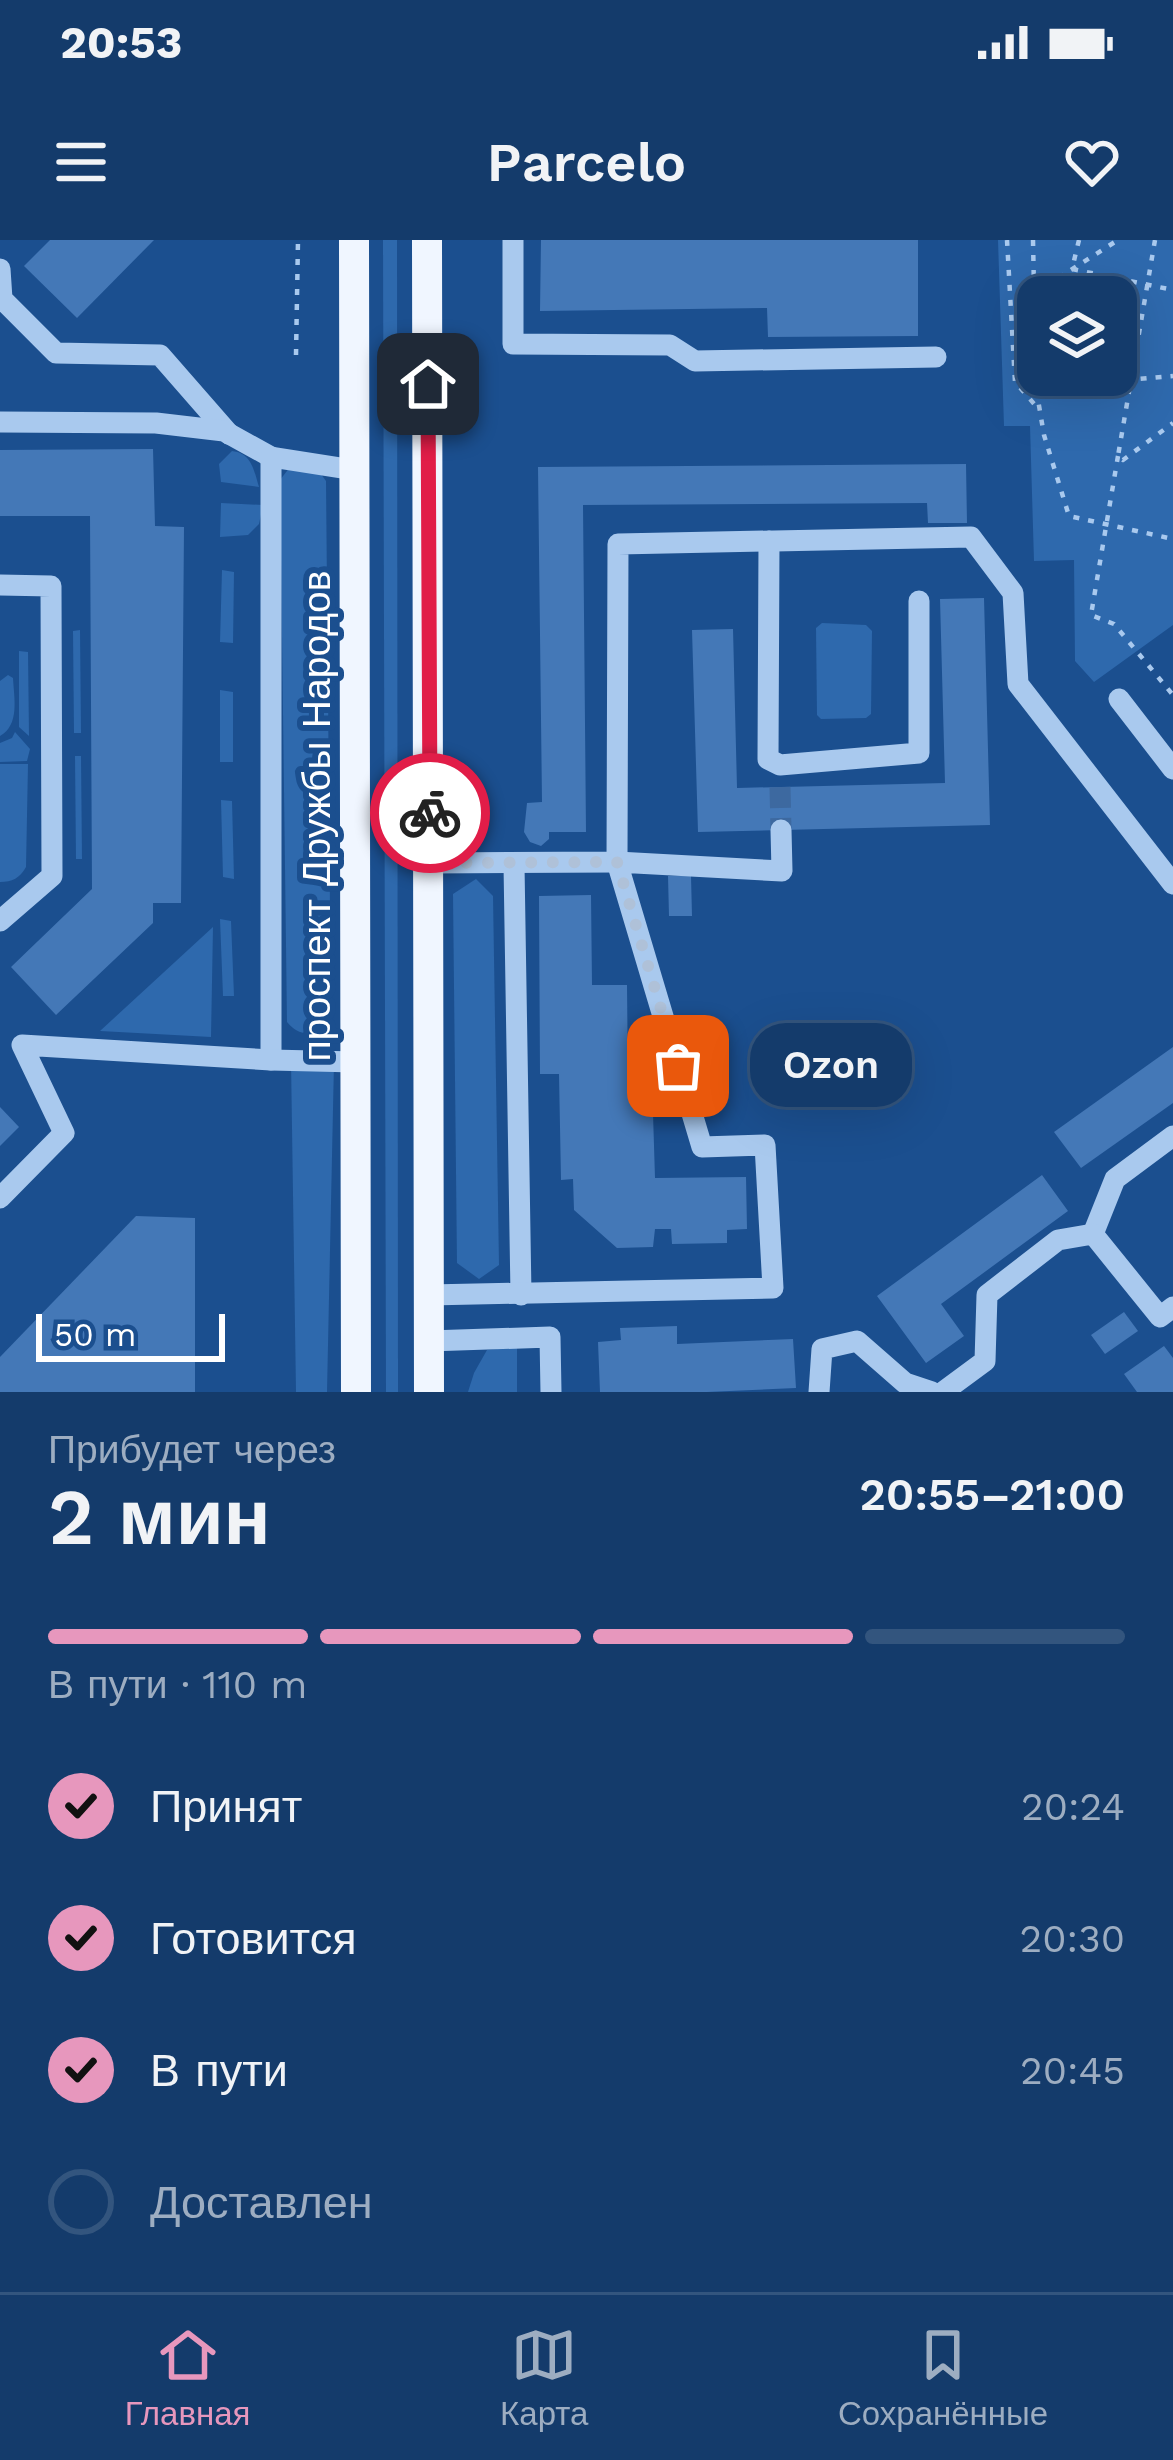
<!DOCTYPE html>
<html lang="ru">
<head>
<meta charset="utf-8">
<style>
	:root { --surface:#143b6b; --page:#1d4271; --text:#f1f3f6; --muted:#9dadc1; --line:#33557e; --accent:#e797bd }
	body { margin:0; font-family:"Work Sans",sans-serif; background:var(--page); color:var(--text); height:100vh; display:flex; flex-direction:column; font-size:45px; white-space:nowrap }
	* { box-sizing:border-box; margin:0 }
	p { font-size:39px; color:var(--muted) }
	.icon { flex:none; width:66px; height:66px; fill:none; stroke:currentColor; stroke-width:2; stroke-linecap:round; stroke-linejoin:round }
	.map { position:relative; height:1152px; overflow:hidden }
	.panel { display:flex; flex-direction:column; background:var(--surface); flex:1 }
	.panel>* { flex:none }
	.buttons { position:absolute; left:1017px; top:36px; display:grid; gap:24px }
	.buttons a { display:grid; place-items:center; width:120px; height:120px; border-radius:24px; background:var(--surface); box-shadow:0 12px 48px #0002,0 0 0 3px var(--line); font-size:60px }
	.scale { position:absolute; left:36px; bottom:30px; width:189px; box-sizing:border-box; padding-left:12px; border:6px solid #fff; border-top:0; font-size:33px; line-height:42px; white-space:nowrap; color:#fff; -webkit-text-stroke:9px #1b4f8f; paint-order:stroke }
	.pin { position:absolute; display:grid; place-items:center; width:102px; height:102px; color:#fff; margin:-51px; border-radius:24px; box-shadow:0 6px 18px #0006 }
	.courier { position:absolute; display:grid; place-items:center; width:120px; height:120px; margin:-60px; border:9px solid #e11d48; border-radius:50%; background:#fff; color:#222; box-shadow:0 3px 15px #0007 }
	.bubble { position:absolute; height:84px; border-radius:36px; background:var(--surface); box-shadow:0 12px 48px #0002,0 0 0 3px var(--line); font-size:39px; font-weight:600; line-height:84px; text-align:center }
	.headline em { font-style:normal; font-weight:600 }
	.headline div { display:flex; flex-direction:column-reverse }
	.headline { display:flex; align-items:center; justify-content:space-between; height:204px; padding:0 48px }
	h1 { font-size:78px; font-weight:600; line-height:90px }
	.bar { display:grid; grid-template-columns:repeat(4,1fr); gap:18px 12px; align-content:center; height:144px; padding:0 48px }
	.bar i { height:15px; border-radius:9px; background:var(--line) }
	.bar .current { background:var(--accent) }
	.bar p { grid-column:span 4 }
	ol { padding:0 48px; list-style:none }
	li { display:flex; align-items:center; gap:36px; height:132px }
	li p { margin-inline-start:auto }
	li .icon { padding:12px; border-radius:50%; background:var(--accent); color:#111; stroke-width:4 }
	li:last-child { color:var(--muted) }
	li i { width:66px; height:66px; border:6px solid var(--line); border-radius:50% }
	.status { display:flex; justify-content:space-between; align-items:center; height:84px; padding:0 60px; background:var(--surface); direction:ltr }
	.status svg { height:33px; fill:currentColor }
	header { display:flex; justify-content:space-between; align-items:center; height:156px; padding:0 48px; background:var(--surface); font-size:54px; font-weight:600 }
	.dock { display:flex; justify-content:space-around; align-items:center; height:168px; border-top:3px solid var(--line); background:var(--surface); font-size:33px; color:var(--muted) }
	.dock a { display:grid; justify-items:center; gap:6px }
	.dock .current { color:var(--accent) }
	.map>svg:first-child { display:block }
	.green { fill:#2e69ad; fill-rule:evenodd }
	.building { fill:#4478b7 }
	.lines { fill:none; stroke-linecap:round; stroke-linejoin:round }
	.minor-tunnel { stroke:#3d69a0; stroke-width:21; stroke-dasharray:21 10; stroke-linecap:butt }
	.path { stroke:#a9c9ee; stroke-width:4.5; stroke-dasharray:6 9; stroke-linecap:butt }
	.minor { stroke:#a9c9ee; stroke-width:21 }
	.major { stroke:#f0f6ff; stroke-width:30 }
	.done { stroke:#afc1d8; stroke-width:12; stroke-dasharray:0 21.6 }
	.route { stroke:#e11d48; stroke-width:15 }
	.labels { text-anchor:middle; stroke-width:12; stroke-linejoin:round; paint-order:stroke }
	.street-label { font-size:39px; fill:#fff; stroke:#1b4f8f }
</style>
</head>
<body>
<div class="status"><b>20:53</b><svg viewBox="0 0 49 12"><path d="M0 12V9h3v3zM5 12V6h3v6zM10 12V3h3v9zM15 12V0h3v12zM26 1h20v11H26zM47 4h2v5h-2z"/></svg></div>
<header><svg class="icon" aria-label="menu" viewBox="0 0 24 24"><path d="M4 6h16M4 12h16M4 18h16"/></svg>Parcelo<svg class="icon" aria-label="heart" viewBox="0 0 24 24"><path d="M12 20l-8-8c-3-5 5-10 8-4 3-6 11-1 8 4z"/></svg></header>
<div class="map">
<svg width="1173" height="1152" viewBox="0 0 1173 1152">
	<rect width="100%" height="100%" fill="#1b4f8f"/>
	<g class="green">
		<polygon points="383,0 397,0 398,1152 386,1152"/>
		<path d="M998,0H1173V385L1094,442L1075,421L1074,320L1034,321L1030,186H1004ZM1116,57V135H1038V57Z"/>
		<path d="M232,211C252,213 254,231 259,247L221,242L219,224Z"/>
		<path d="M290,227L318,230L326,241L331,776C319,795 302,800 287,782L280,240Z"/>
		<polygon points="221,263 263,265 259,284 248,295 220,297"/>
		<polygon points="222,330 234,332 233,403 220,402"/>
		<polygon points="822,383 866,385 872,391 871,474 866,478 821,479 817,475 816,388"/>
		<polygon points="80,390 81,493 74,493 73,391"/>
		<polygon points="19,411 28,412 29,496 19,487"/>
		<path d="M8,435L13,438C14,458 20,485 0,496V441Z"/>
		<polygon points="220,450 233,452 233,522 220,522"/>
		<polygon points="15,492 30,509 27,521 0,522 0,503 12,498"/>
		<polygon points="75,516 81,516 82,619 76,619"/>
		<path d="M0,524H28L26,627C20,638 12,642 0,642Z"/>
		<polygon points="221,560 232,561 234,639 223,637"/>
		<polygon points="476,639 493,656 499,1025 479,1039 457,1023 453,654"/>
		<polygon points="220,679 231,681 234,756 223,756"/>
		<polygon points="213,687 211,797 100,791"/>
		<polygon points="291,821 334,822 327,1152 296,1152"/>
		<polygon points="517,1107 517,1152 468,1152 474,1133 487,1110"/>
	</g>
	<g class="building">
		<polygon points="50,0 154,0 77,78 24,26"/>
		<polygon points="541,0 918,0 918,96 768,97 767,68 540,71"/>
		<polygon points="153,209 155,286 184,287 181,663 153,663 153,683 56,775 11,727 92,649 90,276 0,276 0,210"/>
		<polygon points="966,224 967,283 928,283 927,263 583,265 586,592 549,592 549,599 541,606 530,602 524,592 527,563 542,562 538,227"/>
		<polygon points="984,358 990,585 698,592 692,390 733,389 737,548 945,543 940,359"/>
		<polygon points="668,636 691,636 692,676 669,676"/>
		<polygon points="591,655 592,745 627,745 628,842 652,841 655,938 746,937 747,989 727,990 727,1003 672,1004 671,989 655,989 653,1007 617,1008 574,970 573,939 561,940 559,834 540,834 539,656"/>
		<polygon points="1173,807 1173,863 1081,928 1054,892"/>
		<polygon points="0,867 19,887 0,906"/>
		<polygon points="1042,935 1068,971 941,1064 964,1096 926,1123 877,1056"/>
		<polygon points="136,976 195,978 195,1152 0,1152 0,1117"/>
		<polygon points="1124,1072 1138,1091 1105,1114 1091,1095"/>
		<polygon points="677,1086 677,1104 793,1099 796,1148 707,1152 600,1152 598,1102 621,1100 620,1088"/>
		<polygon points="1164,1106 1173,1118 1173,1152 1137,1152 1124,1134"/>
	</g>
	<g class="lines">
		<polyline class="minor-tunnel" points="780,547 781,590"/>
		<g class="path">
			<polyline points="1007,0 1015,142 1036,166"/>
			<polyline points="1033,0 1036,148 1044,195 1069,276 1173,299"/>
			<polyline points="1079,0 1072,29 1173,50"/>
			<polyline points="1155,0 1118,216 1123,220 1173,183"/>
			<polyline points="1033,54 1118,0"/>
			<polyline points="296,115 298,0"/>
			<polyline points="1036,148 1173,136"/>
			<polyline points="1118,216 1091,375 1114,384 1173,455"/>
		</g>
		<g class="minor">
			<polyline points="513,0 513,104 670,105 695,121 936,117"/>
			<polyline points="0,29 2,59 56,113 160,115 229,194"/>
			<polyline points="0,182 156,183 224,191 271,217"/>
			<polyline points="769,301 768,519 780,525 919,513 919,361"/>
			<polyline points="0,345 51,346 52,636 0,681"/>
			<polyline points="1119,459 1173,529"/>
			<polyline points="430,623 617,622 618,304 971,297 1013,353 1018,444 1173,644"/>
			<polyline points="514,625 521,1055"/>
			<polyline points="271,820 271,217 354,230"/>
			<polyline points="0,958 64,893 22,805 271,820 356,822"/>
			<polyline points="1093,994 1115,939 1173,896"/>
			<polyline points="429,1055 773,1048 765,905 702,907 617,622 782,631 781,590"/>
			<polyline points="429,1101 550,1097 551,1152"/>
			<polyline points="819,1152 822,1109 857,1101 905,1143 932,1152"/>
			<polyline points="943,1152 985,1121 987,1055 1058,1000 1093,994 1160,1077 1173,1067"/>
		</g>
		<g class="major">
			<polyline points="354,0 356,1152"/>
			<polyline points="427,0 429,1152"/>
		</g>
	</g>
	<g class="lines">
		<polyline class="done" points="430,573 430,623 617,622 678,826"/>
		<polyline class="route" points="428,144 430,573"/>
	</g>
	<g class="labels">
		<g class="street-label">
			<text transform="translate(316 576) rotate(-90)" y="14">проспект Дружбы Народов</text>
		</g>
	</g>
</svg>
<div class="buttons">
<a><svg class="icon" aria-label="layers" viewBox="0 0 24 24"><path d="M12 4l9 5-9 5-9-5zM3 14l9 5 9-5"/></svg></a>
</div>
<div class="scale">50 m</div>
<div class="pin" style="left:678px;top:826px;background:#ea580c"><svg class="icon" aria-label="bag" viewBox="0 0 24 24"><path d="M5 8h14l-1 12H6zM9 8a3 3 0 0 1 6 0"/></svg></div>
<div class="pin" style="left:428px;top:144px;background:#1f2937"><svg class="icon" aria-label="home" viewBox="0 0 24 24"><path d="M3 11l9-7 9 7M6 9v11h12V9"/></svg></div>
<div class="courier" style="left:430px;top:573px"><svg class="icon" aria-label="bike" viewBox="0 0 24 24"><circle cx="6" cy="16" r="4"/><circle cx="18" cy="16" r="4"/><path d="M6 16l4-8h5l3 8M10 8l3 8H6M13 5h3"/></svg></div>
<div class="bubble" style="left:750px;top:783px;width:162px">Ozon</div>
</div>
<section class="panel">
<div class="headline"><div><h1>2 мин</h1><p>Прибудет через</p></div><em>20:55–21:00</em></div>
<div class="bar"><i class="current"></i><i class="current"></i><i class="current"></i><i></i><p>В пути · 110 m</p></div>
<ol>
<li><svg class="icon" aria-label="check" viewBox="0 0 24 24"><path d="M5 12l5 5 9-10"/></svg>Принят<p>20:24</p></li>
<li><svg class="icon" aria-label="check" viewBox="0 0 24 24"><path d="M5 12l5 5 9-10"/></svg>Готовится<p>20:30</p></li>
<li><svg class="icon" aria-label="check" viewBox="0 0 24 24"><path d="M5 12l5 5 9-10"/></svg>В пути<p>20:45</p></li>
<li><i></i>Доставлен</li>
</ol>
</section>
<nav class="dock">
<a class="current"><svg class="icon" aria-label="home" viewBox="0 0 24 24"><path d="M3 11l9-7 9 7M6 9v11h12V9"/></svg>Главная</a>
<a><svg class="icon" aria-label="map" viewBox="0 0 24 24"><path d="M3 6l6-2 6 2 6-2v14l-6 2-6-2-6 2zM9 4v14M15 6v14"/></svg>Карта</a>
<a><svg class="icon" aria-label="saved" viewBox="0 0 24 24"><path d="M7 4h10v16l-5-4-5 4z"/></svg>Сохранённые</a>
</nav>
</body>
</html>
